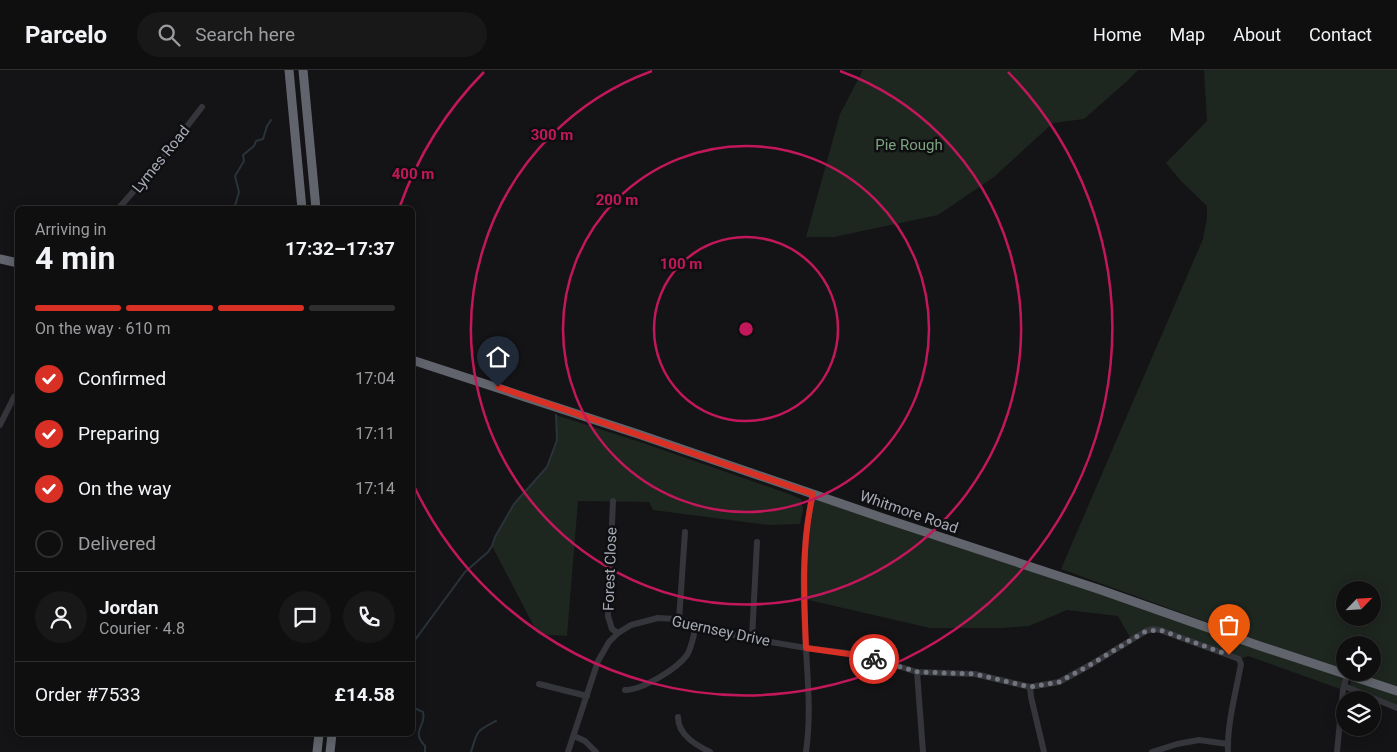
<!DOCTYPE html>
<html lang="en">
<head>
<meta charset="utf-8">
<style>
	:root { --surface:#0f0f10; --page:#181819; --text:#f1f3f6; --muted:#9b9c9f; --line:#2f2f30; --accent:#d93025 }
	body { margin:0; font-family:Roboto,sans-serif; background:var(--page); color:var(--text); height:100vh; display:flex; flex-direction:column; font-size:19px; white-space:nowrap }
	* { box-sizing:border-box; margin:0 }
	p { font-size:16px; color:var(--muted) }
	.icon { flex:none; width:28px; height:28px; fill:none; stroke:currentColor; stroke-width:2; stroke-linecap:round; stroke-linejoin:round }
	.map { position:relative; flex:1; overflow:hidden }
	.sheet { position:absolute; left:15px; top:136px; width:400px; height:530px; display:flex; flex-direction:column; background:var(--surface); border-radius:8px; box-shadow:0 2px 12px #0003,0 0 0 1px var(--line) }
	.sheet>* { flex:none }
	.needle { width:32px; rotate:65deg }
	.controls { position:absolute; left:1336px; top:511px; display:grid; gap:10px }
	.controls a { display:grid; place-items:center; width:45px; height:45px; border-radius:50%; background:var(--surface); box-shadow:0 2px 12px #0003,0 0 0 1px var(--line); font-size:25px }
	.pin { position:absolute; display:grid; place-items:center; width:42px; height:42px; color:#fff; margin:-51px -21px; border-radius:50% 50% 50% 0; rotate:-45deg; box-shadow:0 0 5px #0007 }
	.pin .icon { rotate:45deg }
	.courier { position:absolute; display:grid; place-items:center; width:50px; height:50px; margin:-25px; border:4px solid #d93025; border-radius:50%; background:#fff; color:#222; box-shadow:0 1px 6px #0007 }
	.headline em { font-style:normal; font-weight:700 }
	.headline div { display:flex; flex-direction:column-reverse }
	.headline { display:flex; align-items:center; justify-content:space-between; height:85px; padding:0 20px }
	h1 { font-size:32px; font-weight:700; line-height:38px }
	.bar { display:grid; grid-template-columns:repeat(4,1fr); gap:8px 5px; align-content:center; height:60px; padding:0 20px }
	.bar i { height:6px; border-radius:4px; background:var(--line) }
	.bar .active { background:var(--accent) }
	.bar p { grid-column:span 4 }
	.line { display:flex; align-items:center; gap:12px; padding:0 20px; border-top:1px solid var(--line) }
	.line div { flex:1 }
	.round { display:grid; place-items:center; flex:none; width:52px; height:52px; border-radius:26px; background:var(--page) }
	ol { padding:0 20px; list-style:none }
	li { display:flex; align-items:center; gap:15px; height:55px }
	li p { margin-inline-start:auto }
	li .icon { padding:5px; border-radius:50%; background:var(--accent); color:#fff; stroke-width:4 }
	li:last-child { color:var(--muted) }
	li i { width:28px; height:28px; border:2px solid var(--line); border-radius:50% }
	header { display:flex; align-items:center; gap:30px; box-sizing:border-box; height:70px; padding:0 25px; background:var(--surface); border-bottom:1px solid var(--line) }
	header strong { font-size:24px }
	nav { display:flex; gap:28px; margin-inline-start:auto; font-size:18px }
	.search { width:350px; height:45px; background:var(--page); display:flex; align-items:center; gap:12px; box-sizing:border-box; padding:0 18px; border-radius:28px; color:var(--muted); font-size:19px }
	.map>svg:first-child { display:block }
	.green { fill:#1e2620; fill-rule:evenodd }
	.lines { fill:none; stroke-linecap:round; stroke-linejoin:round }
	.stream { stroke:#2a333a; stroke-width:2 }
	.minor { stroke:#35363b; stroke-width:6 }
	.highway { stroke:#61646c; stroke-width:9 }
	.done { stroke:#73767f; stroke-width:5; stroke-dasharray:0 9 }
	.route { stroke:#d93025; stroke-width:6 }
	.ring { fill:none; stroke:#c2185b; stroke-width:2.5 }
	.labels { text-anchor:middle; stroke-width:5; stroke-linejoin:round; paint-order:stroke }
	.park-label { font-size:15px; fill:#7ca280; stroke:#0f0f11 }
	.street-label { font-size:15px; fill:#a6aab7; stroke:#0f0f11 }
	.centre { fill:#c2185b; stroke:#0f0f11; stroke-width:2.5 }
	.ring-label { font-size:15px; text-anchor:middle; font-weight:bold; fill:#c2185b; stroke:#0f0f11; stroke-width:5; stroke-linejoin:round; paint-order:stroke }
</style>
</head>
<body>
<header>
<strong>Parcelo</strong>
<div class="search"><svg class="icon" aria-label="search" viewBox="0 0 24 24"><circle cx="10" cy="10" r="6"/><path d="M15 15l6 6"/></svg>Search here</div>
<nav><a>Home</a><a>Map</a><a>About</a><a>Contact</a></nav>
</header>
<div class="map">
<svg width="1397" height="682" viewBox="0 0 1397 682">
	<rect width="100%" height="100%" fill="#141416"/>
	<g class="green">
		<polygon points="863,0 1138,0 1126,12 1084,49 1053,53 994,107 938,145 834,167 806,167 840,44"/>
		<path d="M1204,0H1397V616L1354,603L1372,602V575H1345V600L1256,570L1061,499L1203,169L1207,148V136L1180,110L1166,93L1207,51ZM1345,520H1372V548H1345Z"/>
		<polygon points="556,345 643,373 789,424 801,429 803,440 800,454 768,455 653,440 649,432 578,431 567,566 538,564 492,476 495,467 514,434 547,397 557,370"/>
		<polygon points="813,424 1397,621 1397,638 1349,617 1351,612 1347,605 1343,620 1248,586 1239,589 1153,559 1131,569 1118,546 1067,540 1029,556 1002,558 930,558 804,529 803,506"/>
	</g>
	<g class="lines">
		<g class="stream">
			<polyline points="234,139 239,122 235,106 244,91 243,85 254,76 256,71 263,69 267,56 271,50"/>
			<polyline points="412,574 465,502 488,482 492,476 495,467 514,434 547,397 557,370 556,345"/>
			<path d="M412,637L423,642C427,657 410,660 425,676V682"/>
			<path d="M471,682C478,660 475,662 496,651"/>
		</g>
		<g class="minor">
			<polyline points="118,139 161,90 202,37"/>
			<polyline points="0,355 14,327 18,323"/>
			<polyline points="613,431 608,546 612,559 618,563"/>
			<polyline points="679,550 685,462"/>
			<polyline points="752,568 757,472"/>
			<polyline points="917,602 923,682"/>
			<polyline points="539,614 587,626"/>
			<polyline points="1344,616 1397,638"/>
			<polyline points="1030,617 1031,627 1044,682"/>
			<path d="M625,620C642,620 677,599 687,585C692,577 694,564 696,555"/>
			<path d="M678,647C678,665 696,675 710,682"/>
			<polyline points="574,666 585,671 596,682"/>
			<path d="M568,682L598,591L609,572L618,563L631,555L658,548L677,549L742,567L806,578L863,585L917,602L975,604L1030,617L1059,612L1090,595L1146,561L1153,559L1160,560L1239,589L1241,594C1236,622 1227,653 1228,682"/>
			<path d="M806,682C811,647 808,614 806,579C803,528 801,474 813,424"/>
			<polyline points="1152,682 1177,674 1199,670 1228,674"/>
			<polyline points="1337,682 1343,620 1347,605"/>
		</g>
		<g class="highway">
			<polyline points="289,0 302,139"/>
			<polyline points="303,0 316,139"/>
			<polyline points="0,189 18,193"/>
			<polyline points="412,290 638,364 883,448 1098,519 1257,575 1397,621"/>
			<polyline points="317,682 319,664"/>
			<polyline points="330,682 332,664"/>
		</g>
	</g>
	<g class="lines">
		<polyline class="done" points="874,589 918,602 975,604 1030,617 1059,612 1090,595 1146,561 1160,560 1229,585"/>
		<path class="route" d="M498,317L813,424C801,474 804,527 806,578L863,586L874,589"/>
	</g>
	<g class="ring">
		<circle cx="746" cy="259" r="92"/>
		<circle cx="746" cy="259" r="183"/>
		<path d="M840 1A275 275 0 1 1 652 1"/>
		<path d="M400 136A367 367 0 0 1 484 2M1008 2A367 367 0 1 1 413 414"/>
	</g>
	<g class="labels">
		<g class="park-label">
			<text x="909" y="80">Pie Rough</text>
		</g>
		<g class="street-label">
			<text transform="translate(161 89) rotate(-51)" y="5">Lymes Road</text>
			<text transform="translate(909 442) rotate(19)" y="5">Whitmore Road</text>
			<text transform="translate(610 499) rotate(-88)" y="5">Forest Close</text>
			<text transform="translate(721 561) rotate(12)" y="5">Guernsey Drive</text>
		</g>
	</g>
	<circle cx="746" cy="259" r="8" class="centre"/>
	<g class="ring-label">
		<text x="552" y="70">300 m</text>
		<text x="413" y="109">400 m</text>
		<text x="617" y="135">200 m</text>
		<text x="681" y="199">100 m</text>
	</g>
</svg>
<div class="controls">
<a><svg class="needle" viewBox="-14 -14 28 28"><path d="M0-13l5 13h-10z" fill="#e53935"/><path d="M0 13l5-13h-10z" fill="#9b9c9f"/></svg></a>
<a><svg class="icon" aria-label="locate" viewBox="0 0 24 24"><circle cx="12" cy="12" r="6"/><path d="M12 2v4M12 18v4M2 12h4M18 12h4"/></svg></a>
<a><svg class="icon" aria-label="layers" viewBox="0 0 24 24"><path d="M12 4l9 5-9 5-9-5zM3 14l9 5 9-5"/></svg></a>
</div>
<div class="pin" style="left:1229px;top:585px;background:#ea580c"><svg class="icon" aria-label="bag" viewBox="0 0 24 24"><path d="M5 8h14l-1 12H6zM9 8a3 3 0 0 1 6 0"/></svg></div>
<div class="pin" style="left:498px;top:317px;background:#1f2937"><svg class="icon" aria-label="home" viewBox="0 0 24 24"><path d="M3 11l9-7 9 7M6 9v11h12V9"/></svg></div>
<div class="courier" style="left:874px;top:589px"><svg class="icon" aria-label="bike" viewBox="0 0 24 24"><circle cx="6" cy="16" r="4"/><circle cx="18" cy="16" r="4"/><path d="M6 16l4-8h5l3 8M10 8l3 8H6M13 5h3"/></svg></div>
<section class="sheet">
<div class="headline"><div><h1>4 min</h1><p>Arriving in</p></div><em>17:32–17:37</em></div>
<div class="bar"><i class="active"></i><i class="active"></i><i class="active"></i><i></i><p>On the way · 610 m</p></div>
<ol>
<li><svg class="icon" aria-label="check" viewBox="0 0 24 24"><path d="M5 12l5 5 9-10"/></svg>Confirmed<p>17:04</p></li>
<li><svg class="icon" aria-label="check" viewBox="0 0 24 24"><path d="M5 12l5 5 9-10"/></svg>Preparing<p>17:11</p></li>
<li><svg class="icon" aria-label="check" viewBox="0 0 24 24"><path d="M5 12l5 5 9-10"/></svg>On the way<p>17:14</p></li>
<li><i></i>Delivered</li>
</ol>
<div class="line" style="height:90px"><a class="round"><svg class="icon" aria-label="person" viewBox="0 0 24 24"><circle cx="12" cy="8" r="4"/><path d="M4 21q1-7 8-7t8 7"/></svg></a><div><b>Jordan</b><p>Courier · 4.8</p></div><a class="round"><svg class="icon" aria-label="chat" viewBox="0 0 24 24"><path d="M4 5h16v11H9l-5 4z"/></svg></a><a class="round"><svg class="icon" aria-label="phone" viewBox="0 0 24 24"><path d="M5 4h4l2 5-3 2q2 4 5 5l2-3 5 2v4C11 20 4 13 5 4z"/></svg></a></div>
<div class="line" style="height:65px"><div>Order #7533</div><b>£14.58</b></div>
</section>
</div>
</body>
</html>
